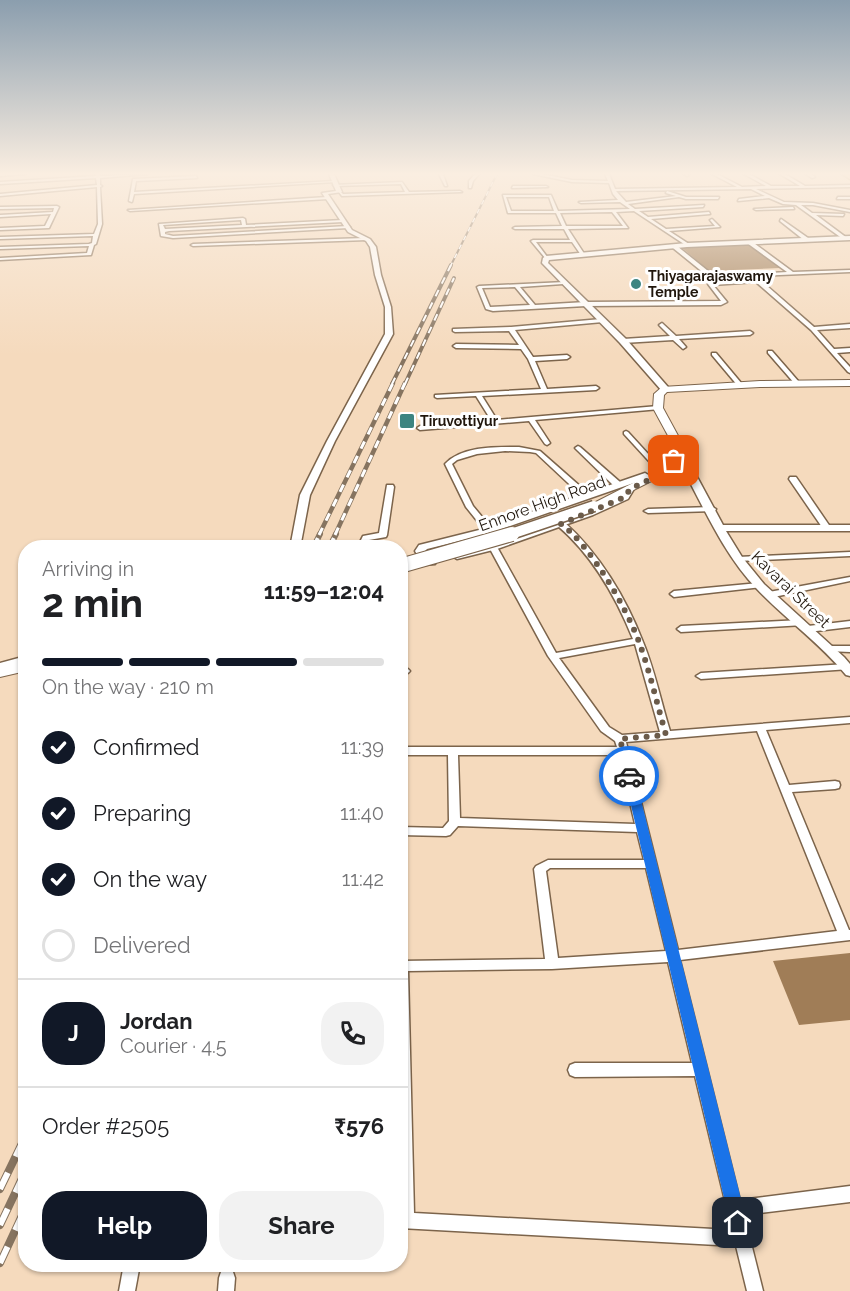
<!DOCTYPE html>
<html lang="en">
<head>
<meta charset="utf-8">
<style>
	:root { --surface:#fff; --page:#f2f2f2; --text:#202124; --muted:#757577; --line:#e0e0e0; --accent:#111827 }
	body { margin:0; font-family:Raleway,sans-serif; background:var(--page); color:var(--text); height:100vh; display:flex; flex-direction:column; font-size:22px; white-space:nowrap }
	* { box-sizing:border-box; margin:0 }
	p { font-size:20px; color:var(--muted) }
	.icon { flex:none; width:33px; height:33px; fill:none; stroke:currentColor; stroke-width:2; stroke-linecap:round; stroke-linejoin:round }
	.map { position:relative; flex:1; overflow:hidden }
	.side { position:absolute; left:18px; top:540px; width:390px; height:732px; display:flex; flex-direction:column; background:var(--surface); border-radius:24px; box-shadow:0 2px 4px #0004 }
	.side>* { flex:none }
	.pin { position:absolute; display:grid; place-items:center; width:51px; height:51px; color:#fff; margin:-26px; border-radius:12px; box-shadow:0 3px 9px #0006 }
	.courier { position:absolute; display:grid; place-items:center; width:60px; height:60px; margin:-30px; border:4px solid #1a73e8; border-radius:50%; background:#fff; color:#222; box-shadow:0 2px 8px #0007 }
	.overview em { font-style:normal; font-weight:700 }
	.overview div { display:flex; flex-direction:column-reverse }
	.overview { display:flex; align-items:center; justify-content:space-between; height:102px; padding:0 24px }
	h1 { font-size:39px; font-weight:700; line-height:45px }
	.bar { display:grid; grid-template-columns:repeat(4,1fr); gap:9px 6px; align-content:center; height:72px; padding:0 24px }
	.bar i { height:8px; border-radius:4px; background:var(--line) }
	.bar .active { background:var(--accent) }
	.bar p { grid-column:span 4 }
	.line { display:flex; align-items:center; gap:15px; padding:0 24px; border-top:2px solid var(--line) }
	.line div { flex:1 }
	.round { display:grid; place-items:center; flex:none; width:63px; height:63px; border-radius:24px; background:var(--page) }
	ol { padding:0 24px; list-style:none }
	li { display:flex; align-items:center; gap:18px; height:66px }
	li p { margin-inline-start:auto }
	li .icon { padding:6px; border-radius:50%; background:var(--accent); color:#fff; stroke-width:4 }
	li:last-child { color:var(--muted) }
	li i { width:33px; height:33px; border:3px solid var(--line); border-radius:50% }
	.button { display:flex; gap:12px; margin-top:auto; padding:12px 24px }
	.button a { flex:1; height:69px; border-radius:24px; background:var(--accent); color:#fff; font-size:24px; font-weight:700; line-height:69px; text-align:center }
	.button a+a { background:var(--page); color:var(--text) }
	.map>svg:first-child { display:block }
	.water { fill:#a07d57 }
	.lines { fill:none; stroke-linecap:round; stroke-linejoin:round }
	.minor-casing { stroke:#7c644b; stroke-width:3 }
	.tertiary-casing { stroke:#7c644b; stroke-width:3 }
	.secondary-casing { stroke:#7c644b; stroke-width:2 }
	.primary-casing { stroke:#a06c2f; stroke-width:3 }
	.minor { fill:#fff; fill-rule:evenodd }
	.tertiary { fill:#fff; fill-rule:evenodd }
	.secondary { fill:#fff; fill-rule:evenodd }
	.primary { fill:#efc38e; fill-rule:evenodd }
	.rail-far4-casing { stroke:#867460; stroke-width:2 }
	.rail-far3-casing { stroke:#867460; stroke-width:4 }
	.rail-far2-casing { stroke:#867460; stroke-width:4.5 }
	.rail-far1-casing { stroke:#867460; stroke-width:6 }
	.rail-casing { stroke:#867460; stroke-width:8 }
	.rail-far4 { stroke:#fff; stroke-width:1.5; stroke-dasharray:5; stroke-linecap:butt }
	.rail-far3 { stroke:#fff; stroke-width:2; stroke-dasharray:7; stroke-linecap:butt }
	.rail-far2 { stroke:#fff; stroke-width:3; stroke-dasharray:8; stroke-linecap:butt }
	.rail-far1 { stroke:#fff; stroke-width:4; stroke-dasharray:11; stroke-linecap:butt }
	.rail { stroke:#fff; stroke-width:6; stroke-dasharray:18; stroke-linecap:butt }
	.secondary-bridge-far1-casing { stroke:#7c644b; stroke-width:13; stroke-linecap:butt }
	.secondary-bridge-casing { stroke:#7c644b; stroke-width:16; stroke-linecap:butt }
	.secondary-bridge-far1 { stroke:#fff; stroke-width:10 }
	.secondary-bridge { stroke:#fff; stroke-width:14 }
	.route { fill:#1a73e8 }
	.done { stroke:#6b5b4a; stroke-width:6; stroke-dasharray:0 10.8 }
	.poi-dot { fill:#3c8481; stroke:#fff; stroke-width:2 }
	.labels { text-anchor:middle; stroke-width:6; stroke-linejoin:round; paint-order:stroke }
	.far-poi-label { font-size:14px; font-weight:bold; fill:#20160c; stroke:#fff; text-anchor:start }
	.street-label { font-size:16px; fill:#20160c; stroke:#fff }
</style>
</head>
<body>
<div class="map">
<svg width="850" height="1291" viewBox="0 0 850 1291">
	<rect width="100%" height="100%" fill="#f5dabd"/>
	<g class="water">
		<polygon points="747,244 781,268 709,271 681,247"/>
		<polygon points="850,953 850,1020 799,1025 773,961"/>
	</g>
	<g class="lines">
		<defs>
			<g id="minor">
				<polygon points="0,174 25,174 0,176"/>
				<polygon points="96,174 100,174 100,176 147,174 100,178 100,185 102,186 100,187 102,224 96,244 94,245 91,255 0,260 0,258 87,253 89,246 0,249 0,247 89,244 92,243 93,236 0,239 0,237 94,234 98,224 97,187 0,196 0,194 97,185 96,178 0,184 0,182 96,176"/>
				<polygon points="439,174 443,174 447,186 445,186"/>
				<polygon points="475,174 479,174 473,181 471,188 469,188 469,181"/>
				<path d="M533,174H542L572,180L608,181L605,174H609L615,189L737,187L712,174H717L742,187L766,186L744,174H749L771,186H800L780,174H785L805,186L850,185V187L756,189L784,202L813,203L850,210V212L813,205H801L812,213L844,214L843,216L816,215L847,238L843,239L796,205L783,204L769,198L738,201L739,199L765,196L751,189L616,191L626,202L676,196L666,193L667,191L686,197H719L718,199H686L679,197L628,204L635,209L704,205L703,207L639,211L648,217L709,212L710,214L651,219L666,229L715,226L710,220L712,219L720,227L669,231L689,244L687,246L634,211L616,212L628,228L568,229L585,255H581L572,242H536L548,258L546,259L531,241L533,240H570L564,229H515L513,228L515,227L562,226L556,213H508L503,195H551L558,211L630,209L620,202L581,203L579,202L618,200L613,194L609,183L572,182ZM506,197H549L554,211H511ZM612,212L623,226H566L560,213Z"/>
				<polygon points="684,174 688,174 689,175 687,176"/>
				<polygon points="806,174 811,174 815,177 812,178"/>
				<polygon points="196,176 197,178 136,181 134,192 334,181 336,182 134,194 132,202 129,201 133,179"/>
				<polygon points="402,182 409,192 460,191 462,192 342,196 338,191 340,191 343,194 405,192 401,184 335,186 333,185"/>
				<polygon points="513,186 546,186 548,187 512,188"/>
				<polygon points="327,197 328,199 130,211 128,210"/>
				<polygon points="838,197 850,197 850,199 837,199"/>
				<polygon points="57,206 59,207 49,228 0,230 0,228 45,226 51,214 0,217 0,215 53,212 54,208 0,209 0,207"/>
				<polygon points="793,207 794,209 756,210 754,209"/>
				<path d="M243,218L245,219L246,225L343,220L345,221L343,222L169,231L165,232V234L173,236L348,226L350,227L348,228L173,238L161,236L159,224ZM241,220L242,225L165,229L163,225Z"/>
				<polygon points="781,219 808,238 808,240 804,240 780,221"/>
				<polygon points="365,238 367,240 193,246 191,245 193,244"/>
				<path d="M747,241H751L793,272L850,270V272L759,276V279L814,327L850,324V328L817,330L834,349L850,348V352L837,353L850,367V373L848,372L811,330L756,282L713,285L727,302L721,305L586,306L493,311L486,309L477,287L479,286L565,282V284H563L520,287L535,305L586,302L721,301L708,284V283L754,279V275L756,274L787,272L747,243ZM515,287L530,305L490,307L482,288Z"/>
				<polygon points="673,246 677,246 713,275 725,275 727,276 725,277 710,278 673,248"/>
				<polygon points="601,319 604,321 603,322 515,330 533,357 567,355 570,357 567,359 535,361 547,389 596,386 599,388 596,390 482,396 497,420 658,406 660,407 660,409 535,420 550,443 547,445 545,444 529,421 420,430 417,428 420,426 491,420 476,396 437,398 435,397 435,395 541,389 528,359 521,349 456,348 453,346 456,344 519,345 509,331 455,332 453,331 453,329 511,327"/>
				<polygon points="662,323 676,336 750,331 753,333 750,335 679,339 686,347 683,349 673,340 623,343 620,341 623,339 670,336 659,325"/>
				<polygon points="768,351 772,351 799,382 799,384 795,384 768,353"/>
				<polygon points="712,353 716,353 742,384 742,386 738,386 712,355"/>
				<polygon points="626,431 628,432 661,468 661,470 657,470 624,434 624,432"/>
				<polygon points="578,446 580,447 620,482 620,486 614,486 576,449 575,448"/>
				<path d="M519,447L540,451L590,495L586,497H583L536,453L530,452L505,451L477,454L457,460L452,464L473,506L493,530L489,532H486L466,507L445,464C462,446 495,447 519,447Z"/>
				<polygon points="790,477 796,477 831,528 830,530 824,530 789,479"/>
				<polygon points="387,485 393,485 394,487 387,535 386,537 369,540 365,548 357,548 363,536 379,533"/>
				<polygon points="712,507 716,509 715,511 648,513 644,511 648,509"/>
				<path d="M558,522H564C599,553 626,598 643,642C655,671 661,702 670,731L850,717V723L766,730L789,785L835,781L839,782L840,785L839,788L835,789L792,792L849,930H850V940L680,960L740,1200L850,1186V1202L744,1215L763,1291H747L736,1246L400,1228V961L545,959L534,869L536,866L548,860H644L637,832L458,826L450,835L446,836L400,835V827L443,828L449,821L448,755H400V747H617L615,741L601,731L548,656L489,547L493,545L497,547L556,653L633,639C616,597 593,556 558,526ZM635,644L660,732L622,735L609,727L559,658ZM757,731L837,931L678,950L626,742ZM458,755H619L635,824L460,818ZM550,868H646L666,951L558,958L546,871ZM668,962L692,1063H575L570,1065L568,1070L570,1075L575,1077L695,1076L732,1230L414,1213L408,971L552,969Z"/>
				<polygon points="850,552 850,556 738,561 734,559 738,557"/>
				<polygon points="850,577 850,581 769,598 765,595 769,592"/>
				<polygon points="759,583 763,585 762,587 674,597 670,594 674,591"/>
				<polygon points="801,620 804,621 805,623 804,625 681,632 677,629 681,626"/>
				<polygon points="850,621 850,627 808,632 804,629 808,626"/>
				<polygon points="831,646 850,646 850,652 828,651 826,649"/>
				<polygon points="847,664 850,665 850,669 701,679 696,676 701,673"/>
				<polygon points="400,668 408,669 410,671 408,673 400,674"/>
				<polygon points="124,1264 140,1264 135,1291 119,1291"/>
				<polygon points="227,1270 233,1272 235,1278 234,1291 218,1291 219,1278 221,1272"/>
			</g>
			<g id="tertiary">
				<polygon points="329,174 334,174 342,192 328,194 352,230 370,239 376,247 381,275 391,307 393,334 335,441 310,495 300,548 290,548 300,495 327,441 385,334 385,307 375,275 370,247 366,241 348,232 322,193 336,191"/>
				<polygon points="850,236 850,240 687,247 549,260 548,263 626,339 668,387 668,391 662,391 620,343 542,263 543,258 546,256 687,243"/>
				<path d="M679,455L688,460L723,525H850V531H726L742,557L764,584L844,657L850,664V676L846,675C819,642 785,619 756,588C722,552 703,505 679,462L674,458Z"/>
				<polygon points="645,473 650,476 648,478 487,534 427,549 425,551 430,559 436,562 435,564 423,565 415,551 419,545 479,530"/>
				<polygon points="629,486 634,489 628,499 593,515 497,549 457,559 452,556 453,554 489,545 585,511 621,495 626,487"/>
				<polygon points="26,656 26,664 0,671 0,663"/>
			</g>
			<g id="secondary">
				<polygon points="850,380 850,386 760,387 667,392 664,395 663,408 688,454 687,463 598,508 590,508 588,506 678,460 678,454 653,408 654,394 662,387 760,381"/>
				<polygon points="26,662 26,671 0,677 0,669"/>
			</g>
			<polygon id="primary" points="842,174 850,174 850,179"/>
		</defs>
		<use href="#minor" class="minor-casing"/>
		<use href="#tertiary" class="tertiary-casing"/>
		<use href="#secondary" class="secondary-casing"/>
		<use href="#primary" class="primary-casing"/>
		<use href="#minor" class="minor"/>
		<use href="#tertiary" class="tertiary"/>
		<use href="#secondary" class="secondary"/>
		<use href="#primary" class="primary"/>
		<defs>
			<polyline id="rail-far4" points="450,267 497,174"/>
			<g id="rail-far3">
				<polyline points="392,384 451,265"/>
				<polyline points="405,384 454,278"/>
			</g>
			<g id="rail-far2">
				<polyline points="319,535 393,383"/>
				<polyline points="335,535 405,383"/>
			</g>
			<g id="rail-far1">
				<polyline points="313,548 320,534"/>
				<polyline points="329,548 336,534"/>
			</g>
			<g id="rail">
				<polyline points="0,1189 26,1135"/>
				<polyline points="0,1225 26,1170"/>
				<polyline points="0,1263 26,1207"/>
			</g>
		</defs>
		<use href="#rail-far4" class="rail-far4-casing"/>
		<use href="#rail-far3" class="rail-far3-casing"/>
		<use href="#rail-far2" class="rail-far2-casing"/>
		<use href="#rail-far1" class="rail-far1-casing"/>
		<use href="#rail" class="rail-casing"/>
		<use href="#rail-far4" class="rail-far4"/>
		<use href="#rail-far3" class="rail-far3"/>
		<use href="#rail-far2" class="rail-far2"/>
		<use href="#rail-far1" class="rail-far1"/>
		<use href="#rail" class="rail"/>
		<defs>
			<polyline id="secondary-bridge-far1" points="508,535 594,506"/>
			<polyline id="secondary-bridge" points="400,566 512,534"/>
		</defs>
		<use href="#secondary-bridge-far1" class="secondary-bridge-far1-casing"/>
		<use href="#secondary-bridge" class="secondary-bridge-casing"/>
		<use href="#secondary-bridge-far1" class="secondary-bridge-far1"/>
		<use href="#secondary-bridge" class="secondary-bridge"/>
	</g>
	<linearGradient id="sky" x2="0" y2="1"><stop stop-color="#8b9eae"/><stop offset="0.49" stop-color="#faeee1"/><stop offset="1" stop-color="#faeee1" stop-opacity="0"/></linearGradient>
	<rect width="850" height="355" fill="url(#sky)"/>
	<polygon class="route" points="629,772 635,776 747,1223 744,1229 738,1231 732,1229 730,1223 624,776"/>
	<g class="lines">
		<path class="done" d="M629,776L620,739L666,735C657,704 650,672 639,642C626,607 590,545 561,524L625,497L630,489L677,466L683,460L679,458L674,461"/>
	</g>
	<g class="poi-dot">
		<circle cx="636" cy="284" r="6"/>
		<rect x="399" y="413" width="16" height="16" rx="3"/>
	</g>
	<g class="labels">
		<g class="far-poi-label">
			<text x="648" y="281">Thiyagarajaswamy<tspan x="648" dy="16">Temple</tspan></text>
			<text x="420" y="426">Tiruvottiyur</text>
		</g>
		<g class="street-label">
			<text transform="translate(542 503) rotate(-20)" y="6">Ennore High Road</text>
			<text transform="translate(791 589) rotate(44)" y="6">Kavarai Street</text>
		</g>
	</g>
</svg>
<div class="pin" style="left:674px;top:461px;background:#ea580c"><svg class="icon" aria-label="bag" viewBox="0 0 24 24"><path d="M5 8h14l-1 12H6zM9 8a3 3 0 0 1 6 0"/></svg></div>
<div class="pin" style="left:738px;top:1223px;background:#1f2937"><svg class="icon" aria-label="home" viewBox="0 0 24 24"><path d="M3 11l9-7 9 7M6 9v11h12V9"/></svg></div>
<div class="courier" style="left:629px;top:776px"><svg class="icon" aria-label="car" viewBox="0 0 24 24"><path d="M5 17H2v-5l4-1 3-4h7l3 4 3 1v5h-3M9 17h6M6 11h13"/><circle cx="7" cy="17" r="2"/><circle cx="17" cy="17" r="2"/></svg></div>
<section class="side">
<div class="overview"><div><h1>2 min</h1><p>Arriving in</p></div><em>11:59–12:04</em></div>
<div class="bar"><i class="active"></i><i class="active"></i><i class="active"></i><i></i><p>On the way · 210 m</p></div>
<ol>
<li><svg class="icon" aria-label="check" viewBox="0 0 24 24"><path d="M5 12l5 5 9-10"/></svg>Confirmed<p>11:39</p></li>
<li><svg class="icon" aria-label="check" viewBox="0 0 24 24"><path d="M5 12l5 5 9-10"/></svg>Preparing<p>11:40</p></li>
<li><svg class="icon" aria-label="check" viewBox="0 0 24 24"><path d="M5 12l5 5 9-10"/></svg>On the way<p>11:42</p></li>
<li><i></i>Delivered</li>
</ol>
<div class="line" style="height:108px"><b class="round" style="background:var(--accent);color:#fff">J</b><div><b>Jordan</b><p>Courier · 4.5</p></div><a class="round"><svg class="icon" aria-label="phone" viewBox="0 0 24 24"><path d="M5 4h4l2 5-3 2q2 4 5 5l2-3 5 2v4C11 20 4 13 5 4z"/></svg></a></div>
<div class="line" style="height:78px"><div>Order #2505</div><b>₹576</b></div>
<div class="button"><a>Help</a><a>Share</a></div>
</section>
</div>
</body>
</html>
